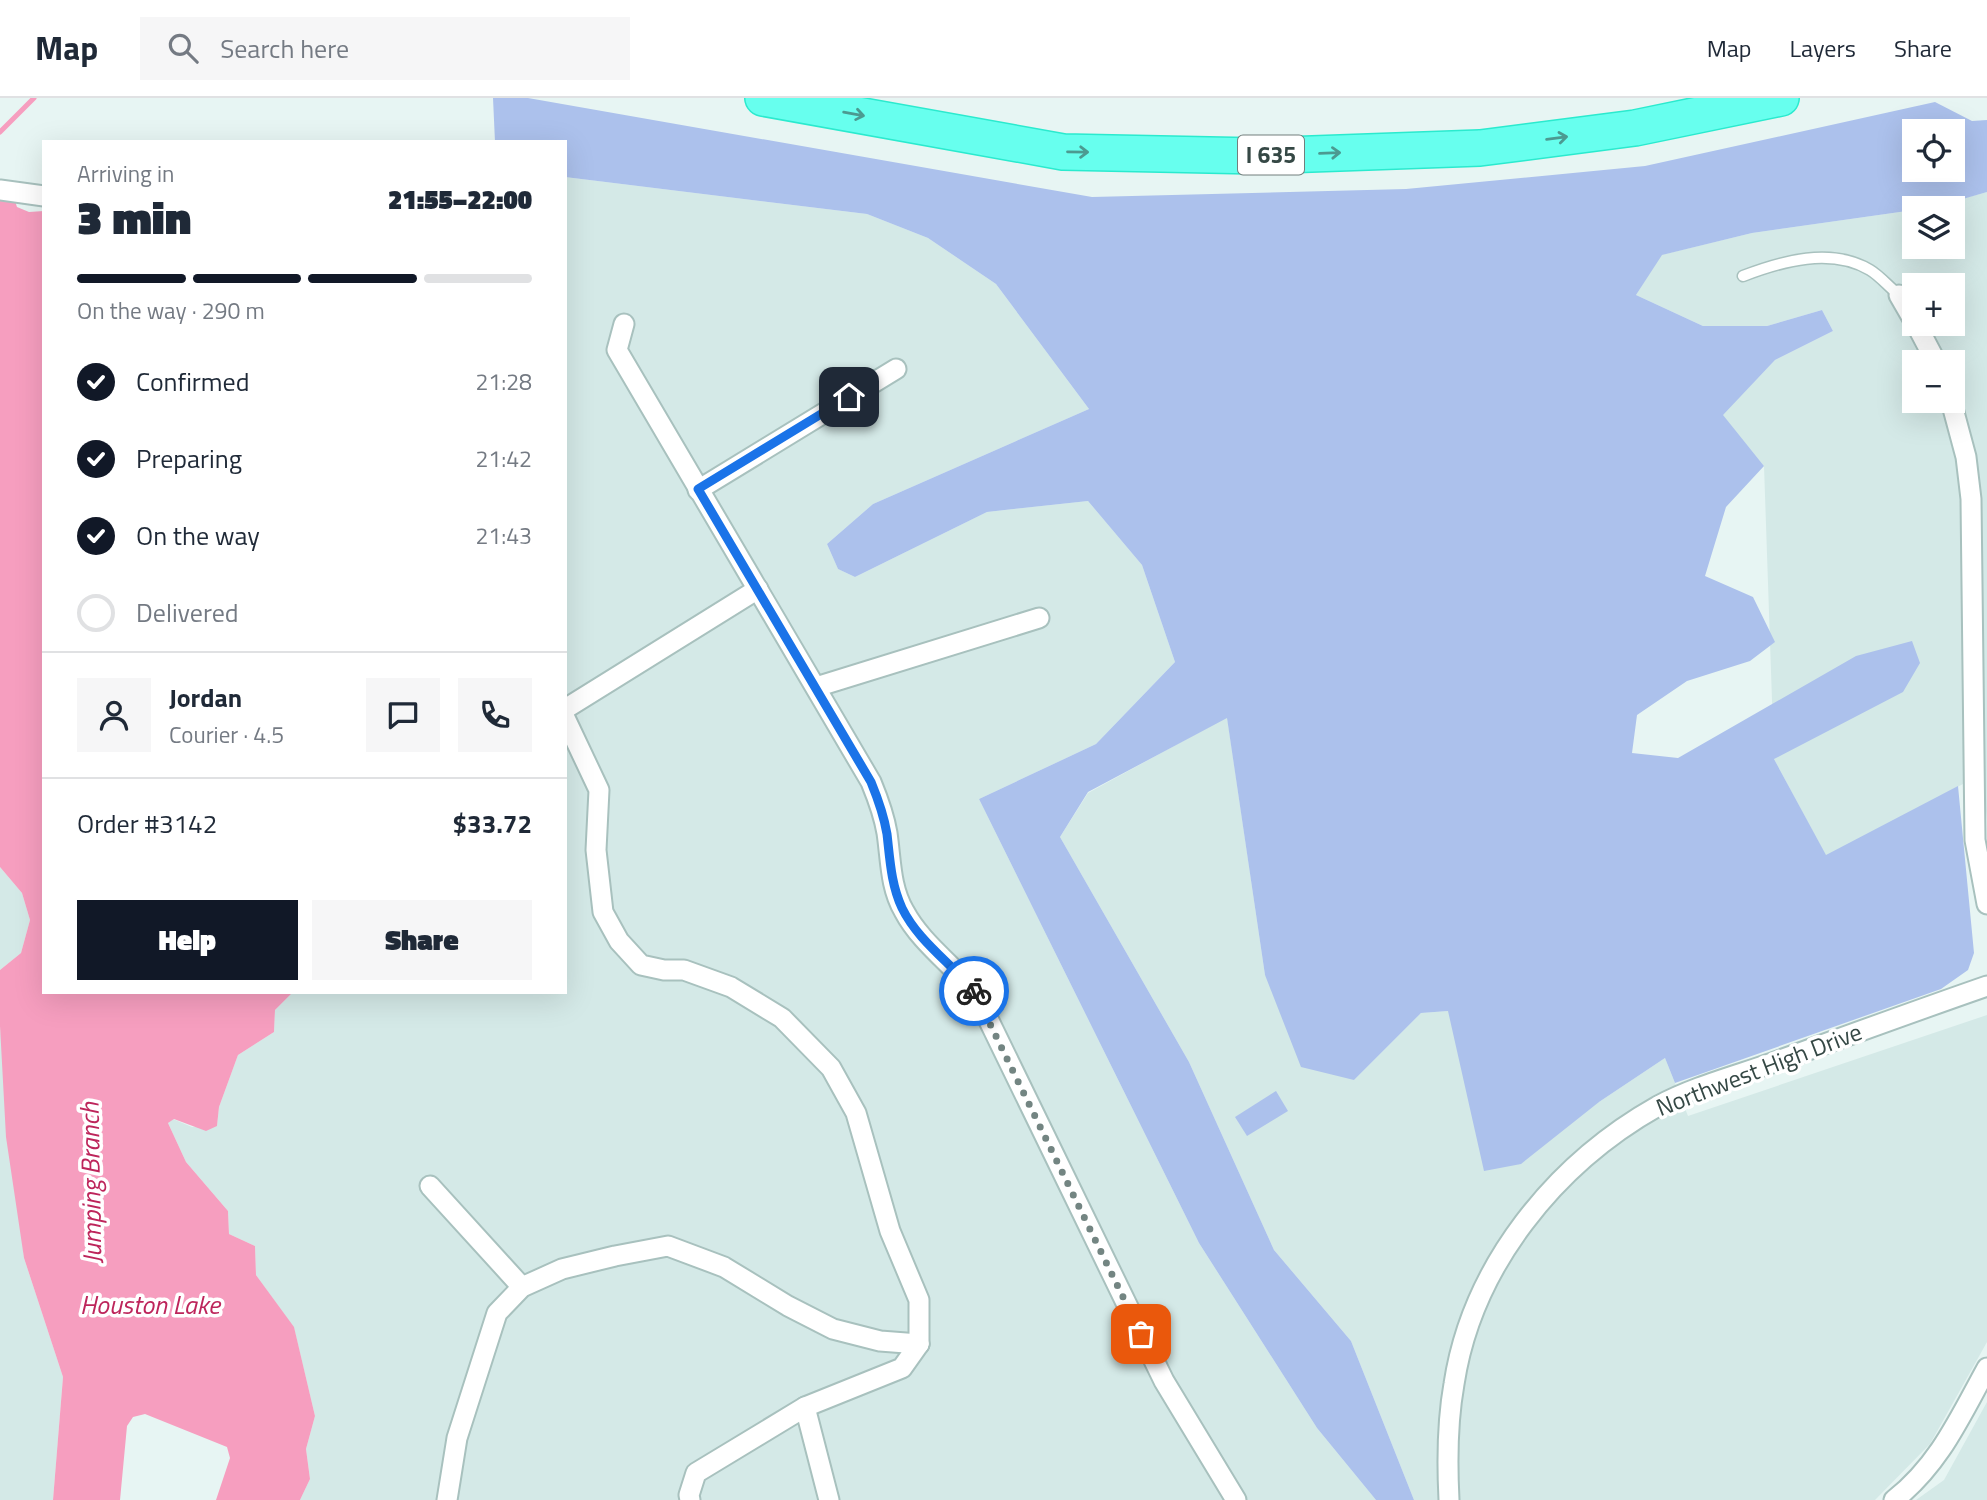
<!DOCTYPE html>
<html lang="en">
<head>
<meta charset="utf-8">
<style>
	:root { --surface:#fff; --page:#f6f6f7; --text:#1f2937; --muted:#747a83; --line:#e0e1e3; --accent:#111827 }
	body { margin:0; font-family:"Titillium Web",sans-serif; background:var(--page); color:var(--text); height:100vh; display:flex; flex-direction:column; font-size:26px; white-space:nowrap }
	* { box-sizing:border-box; margin:0 }
	p { font-size:23px; color:var(--muted) }
	.icon { flex:none; width:38px; height:38px; fill:none; stroke:currentColor; stroke-width:2; stroke-linecap:round; stroke-linejoin:round }
	.map { position:relative; flex:1; overflow:hidden }
	.drawer { position:absolute; left:42px; top:42px; width:525px; height:854px; display:flex; flex-direction:column; background:var(--surface); border-radius:0px; box-shadow:0 7px 28px #0002 }
	.drawer>* { flex:none }
	.tools { position:absolute; left:1902px; top:21px; display:grid; gap:14px }
	.tools a { display:grid; place-items:center; width:63px; height:63px; border-radius:0px; background:var(--surface); box-shadow:0 7px 28px #0002; font-size:35px }
	.pin { position:absolute; display:grid; place-items:center; width:60px; height:60px; color:#fff; margin:-30px; border-radius:14px; box-shadow:0 4px 10px #0006 }
	.courier { position:absolute; display:grid; place-items:center; width:70px; height:70px; margin:-35px; border:5px solid #1a73e8; border-radius:50%; background:#fff; color:#222; box-shadow:0 2px 9px #0007 }
	.summary em { font-style:normal; font-weight:800 }
	.summary div { display:flex; flex-direction:column-reverse }
	.summary { display:flex; align-items:center; justify-content:space-between; height:119px; padding:0 35px }
	h1 { font-size:46px; font-weight:800; line-height:52px }
	.bar { display:grid; grid-template-columns:repeat(4,1fr); gap:10px 7px; align-content:center; height:84px; padding:0 35px }
	.bar i { height:9px; border-radius:5px; background:var(--line) }
	.bar .current { background:var(--accent) }
	.bar p { grid-column:span 4 }
	.line { display:flex; align-items:center; gap:18px; padding:0 35px; border-top:2px solid var(--line) }
	.line div { flex:1 }
	.round { display:grid; place-items:center; flex:none; width:74px; height:74px; border-radius:0px; background:var(--page) }
	ol { padding:0 35px; list-style:none }
	li { display:flex; align-items:center; gap:21px; height:77px }
	li p { margin-inline-start:auto }
	li .icon { padding:7px; border-radius:50%; background:var(--accent); color:#fff; stroke-width:4 }
	li:last-child { color:var(--muted) }
	li i { width:38px; height:38px; border:4px solid var(--line); border-radius:50% }
	.button { display:flex; gap:14px; margin-top:auto; padding:14px 35px }
	.button a { flex:1; height:80px; border-radius:0px; background:var(--accent); color:#fff; font-size:28px; font-weight:800; line-height:80px; text-align:center }
	.button a+a { background:var(--page); color:var(--text) }
	header { display:flex; align-items:center; gap:42px; box-sizing:border-box; height:98px; padding:0 35px; background:var(--surface); border-bottom:2px solid var(--line) }
	header strong { font-size:33px }
	nav { display:flex; gap:38px; margin-inline-start:auto; font-size:24px }
	.search { width:490px; height:63px; background:var(--page); display:flex; align-items:center; gap:18px; box-sizing:border-box; padding:0 24px; border-radius:0px; color:var(--muted); font-size:26px }
	.map>svg:first-child { display:block }
	.residential { fill:#d4e9e7; fill-rule:evenodd }
	.green { fill:#acc1ec; fill-rule:evenodd }
	.water { fill:#f69ebf }
	.lines { fill:none; stroke-linecap:round; stroke-linejoin:round }
	.stream { stroke:#f69ebf; stroke-width:5 }
	.service-casing { stroke:#a8c1be; stroke-width:13 }
	.minor-casing { stroke:#a8c1be; stroke-width:23 }
	.motorway-casing { stroke:#2beace; stroke-width:38 }
	.service { stroke:#fff; stroke-width:10 }
	.minor { stroke:#fff; stroke-width:19 }
	.motorway { stroke:#67ffee; stroke-width:35 }
	.oneway { stroke:#4c9a91 }
	.done { stroke:#738582; stroke-width:7; stroke-dasharray:0 12.6 }
	.route { stroke:#1a73e8; stroke-width:9 }
	.labels { text-anchor:middle; stroke-width:7; stroke-linejoin:round; paint-order:stroke }
	.shield { fill:#fff; stroke:#727f7d; stroke-width:2 }
	.shield-label { font-size:23px; font-weight:bold; fill:#354845 }
	.street-label { font-size:24px; fill:#354845; stroke:#fff }
	.water-label { font-size:26px; font-style:italic; fill:#bd255b; stroke:#fff }
</style>
</head>
<body>
<header>
<strong>Map</strong>
<div class="search"><svg class="icon" aria-label="search" viewBox="0 0 24 24"><circle cx="10" cy="10" r="6"/><path d="M15 15l6 6"/></svg>Search here</div>
<nav><a>Map</a><a>Layers</a><a>Share</a></nav>
</header>
<div class="map">
<svg width="1987" height="1402" viewBox="0 0 1987 1402">
	<rect width="100%" height="100%" fill="#e7f5f3"/>
	<g class="residential">
		<polygon points="565,79 867,116 928,140 996,186 1089,311 873,406 827,446 838,471 855,479 987,414 1088,403 1142,467 1175,564 1096,646 979,701 1199,1145 1317,1330 1376,1402 300,1402 310,1381 306,1351 315,1318 294,1230 256,1177 255,1148 229,1136 228,1113 186,1064 168,1025 173,1021 192,1029 217,1028 219,1009 238,957 274,934 275,912 293,894 565,894"/>
		<path d="M1987,94V722L1982,676L1826,758L1774,661L1764,368L1722,317L1775,262L1833,233L1822,212L1767,228H1703L1636,197L1661,157L1752,135L1914,112V149H1953V110H1928ZM1914,187H1953V226H1914ZM1914,264H1953V303H1914Z"/>
		<polygon points="1227,619 1265,877 1354,982 1421,915 1448,913 1599,1004 1665,960 1688,1018 1987,917 1987,1244 1930,1346 1875,1402 1414,1402 1351,1243 1274,1152 1189,964 1060,739 1088,695"/>
		<polygon points="0,769 22,795 30,822 21,855 0,872"/>
		<polygon points="0,928 24,1160 63,1279 53,1402 0,1402"/>
		<polygon points="1987,1304 1987,1402 1916,1402 1944,1382"/>
	</g>
	<g class="green">
		<path d="M493,0H528L1092,99L1406,91L1645,68L1935,4L1972,23L1987,22V94L1935,109L1914,110V112L1752,135L1662,157L1636,197L1703,228H1767L1822,212L1833,233L1775,262L1723,317L1764,368L1726,409L1705,478L1753,499L1775,544L1750,563L1687,583L1637,617L1632,655L1678,660L1856,558L1912,543L1920,565L1903,594L1774,661L1826,757L1958,688L1974,855L1968,872L1941,891L1675,985L1665,960L1599,1004L1521,1066L1484,1073L1448,913L1421,915L1354,982L1301,969L1265,877L1227,620L1088,694L1060,739L1189,964L1274,1152L1351,1243L1414,1402H1376L1317,1330L1199,1145L979,701L1096,646L1175,564L1142,467L1088,403L987,414L855,479L838,471L827,446L873,406L1089,311L996,186L928,140L867,116L565,79V44H495ZM1914,33H1953V72H1914Z"/>
		<polygon points="1276,993 1288,1013 1247,1038 1235,1019"/>
	</g>
	<polygon class="water" points="0,101 15,103 17,109 29,114 44,113 44,894 293,894 275,912 274,934 238,957 219,1009 217,1028 206,1033 174,1021 168,1025 186,1064 228,1113 229,1136 255,1148 256,1177 294,1229 315,1318 306,1351 310,1381 300,1402 216,1402 230,1360 227,1349 145,1316 133,1319 127,1328 120,1402 53,1402 63,1279 24,1160 6,1039 0,928 0,872 21,855 30,822 22,795 0,769"/>
	<g class="lines">
		<polyline class="stream" points="0,34 34,0"/>
		<defs>
			<path id="service" d="M1743,178C1782,163 1831,149 1870,172C1880,178 1889,189 1899,197"/>
			<g id="minor">
				<polyline points="0,92 44,98"/>
				<polyline points="1899,197 1914,223"/>
				<path d="M624,226L617,252L871,684C878,701 884,717 887,735C891,762 890,789 904,813C921,845 952,866 975,894L1164,1283L1236,1402"/>
				<polyline points="1916,226 1936,264"/>
				<polyline points="1951,303 1966,359 1971,401 1975,742 1987,806"/>
				<polyline points="698,392 896,271"/>
				<polyline points="816,589 1039,520"/>
				<polyline points="565,611 758,491"/>
				<polyline points="565,620 599,692 596,752 603,814 619,843 641,867 664,872 684,872 731,889 782,920 831,970 856,1015 890,1133 919,1202 919,1246"/>
				<polyline points="430,1088 522,1189"/>
				<polyline points="447,1402 457,1340 497,1215 522,1189 562,1171 615,1158 668,1148 724,1169 788,1208 833,1231 880,1243 919,1246"/>
				<polyline points="690,1402 689,1397 696,1375 805,1309"/>
				<polyline points="829,1402 805,1309 902,1270 919,1246"/>
				<path d="M1449,1402C1447,1363 1447,1325 1454,1286C1472,1168 1555,1066 1658,1008C1693,989 1735,978 1772,965C1844,939 1915,913 1987,888"/>
				<path d="M1894,1402C1939,1367 1960,1319 1987,1270"/>
			</g>
			<polyline id="motorway" points="763,0 1063,54 1258,58 1480,50 1635,30 1781,0"/>
		</defs>
		<use href="#service" class="service-casing"/>
		<use href="#minor" class="minor-casing"/>
		<use href="#motorway" class="motorway-casing"/>
		<use href="#service" class="service"/>
		<use href="#minor" class="minor"/>
		<use href="#motorway" class="motorway"/>
	</g>
	<defs><path id="oneway-shaft" d="M-6 0H5M1.5-3L5.5 0L1.5 3" fill="none" stroke-width="1.6" stroke-linecap="round" stroke-linejoin="round" transform="scale(1.75)"/></defs>
	<g class="oneway">
		<use href="#oneway-shaft" transform="translate(854 16) rotate(10)"/>
		<use href="#oneway-shaft" transform="translate(1557 40) rotate(-7)"/>
		<use href="#oneway-shaft" transform="translate(1078 54) rotate(1)"/>
		<use href="#oneway-shaft" transform="translate(1330 55) rotate(-2)"/>
	</g>
	<g class="lines">
		<polyline class="done" points="974,893 1141,1236"/>
		<path class="route" d="M849,299L698,391L871,684C878,701 884,718 887,736C890,762 891,786 902,810C918,843 951,865 974,893"/>
	</g>
	<g class="labels">
		<rect class="shield" x="1238" y="37.5" width="66" height="39" rx="5"/>
		<g class="shield-label">
			<text x="1271" y="65">I 635</text>
		</g>
		<g class="street-label">
			<text transform="translate(1759 972) rotate(-21)" y="8">Northwest High Drive</text>
		</g>
		<g class="water-label">
			<text transform="translate(91 1085) rotate(-91)" y="9">Jumping Branch</text>
			<text x="150" y="1216">Houston Lake</text>
		</g>
	</g>
</svg>
<div class="tools">
<a><svg class="icon" aria-label="locate" viewBox="0 0 24 24"><circle cx="12" cy="12" r="6"/><path d="M12 2v4M12 18v4M2 12h4M18 12h4"/></svg></a>
<a><svg class="icon" aria-label="layers" viewBox="0 0 24 24"><path d="M12 4l9 5-9 5-9-5zM3 14l9 5 9-5"/></svg></a>
<a>+</a>
<a>−</a>
</div>
<div class="pin" style="left:1141px;top:1236px;background:#ea580c"><svg class="icon" aria-label="bag" viewBox="0 0 24 24"><path d="M5 8h14l-1 12H6zM9 8a3 3 0 0 1 6 0"/></svg></div>
<div class="pin" style="left:849px;top:299px;background:#1f2937"><svg class="icon" aria-label="home" viewBox="0 0 24 24"><path d="M3 11l9-7 9 7M6 9v11h12V9"/></svg></div>
<div class="courier" style="left:974px;top:893px"><svg class="icon" aria-label="bike" viewBox="0 0 24 24"><circle cx="6" cy="16" r="4"/><circle cx="18" cy="16" r="4"/><path d="M6 16l4-8h5l3 8M10 8l3 8H6M13 5h3"/></svg></div>
<section class="drawer">
<div class="summary"><div><h1>3 min</h1><p>Arriving in</p></div><em>21:55–22:00</em></div>
<div class="bar"><i class="current"></i><i class="current"></i><i class="current"></i><i></i><p>On the way · 290 m</p></div>
<ol>
<li><svg class="icon" aria-label="check" viewBox="0 0 24 24"><path d="M5 12l5 5 9-10"/></svg>Confirmed<p>21:28</p></li>
<li><svg class="icon" aria-label="check" viewBox="0 0 24 24"><path d="M5 12l5 5 9-10"/></svg>Preparing<p>21:42</p></li>
<li><svg class="icon" aria-label="check" viewBox="0 0 24 24"><path d="M5 12l5 5 9-10"/></svg>On the way<p>21:43</p></li>
<li><i></i>Delivered</li>
</ol>
<div class="line" style="height:126px"><a class="round"><svg class="icon" aria-label="person" viewBox="0 0 24 24"><circle cx="12" cy="8" r="4"/><path d="M4 21q1-7 8-7t8 7"/></svg></a><div><b>Jordan</b><p>Courier · 4.5</p></div><a class="round"><svg class="icon" aria-label="chat" viewBox="0 0 24 24"><path d="M4 5h16v11H9l-5 4z"/></svg></a><a class="round"><svg class="icon" aria-label="phone" viewBox="0 0 24 24"><path d="M5 4h4l2 5-3 2q2 4 5 5l2-3 5 2v4C11 20 4 13 5 4z"/></svg></a></div>
<div class="line" style="height:91px"><div>Order #3142</div><b>$33.72</b></div>
<div class="button"><a>Help</a><a>Share</a></div>
</section>
</div>
</body>
</html>
